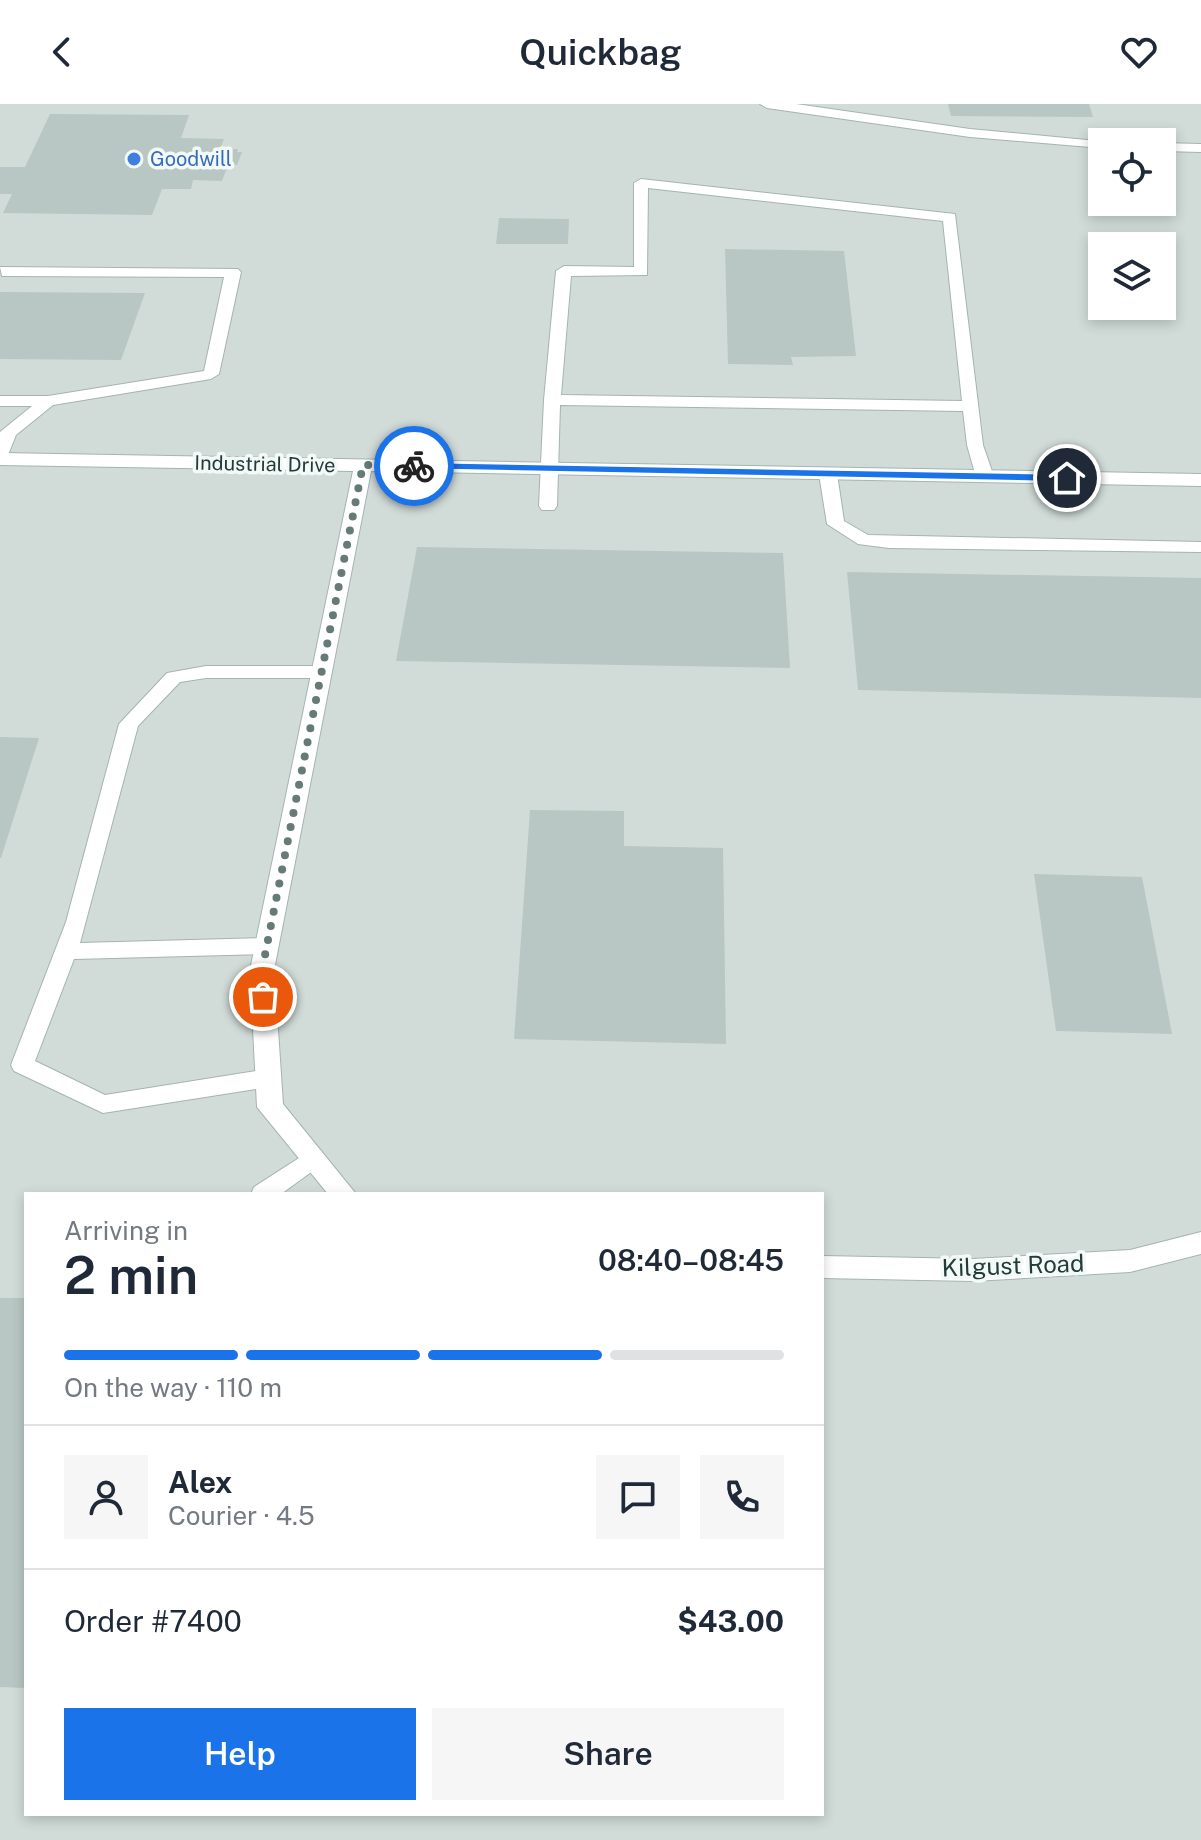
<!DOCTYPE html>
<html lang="en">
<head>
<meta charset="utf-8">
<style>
	:root { --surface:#fff; --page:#f6f6f7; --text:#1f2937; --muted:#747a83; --line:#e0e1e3; --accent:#1a73e8 }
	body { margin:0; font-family:"Public Sans",sans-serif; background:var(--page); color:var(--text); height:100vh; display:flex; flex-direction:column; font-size:30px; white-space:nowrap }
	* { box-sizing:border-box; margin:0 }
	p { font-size:26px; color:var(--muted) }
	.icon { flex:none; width:44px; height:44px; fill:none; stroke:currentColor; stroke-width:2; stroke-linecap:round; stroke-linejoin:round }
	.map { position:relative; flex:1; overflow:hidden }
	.details { position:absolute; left:24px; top:1088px; width:800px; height:624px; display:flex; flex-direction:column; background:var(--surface); border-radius:0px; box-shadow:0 4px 12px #0003 }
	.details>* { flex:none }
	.controls { position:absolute; left:1088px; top:24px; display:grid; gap:16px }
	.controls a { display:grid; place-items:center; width:88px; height:88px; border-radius:0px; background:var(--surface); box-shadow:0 4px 12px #0003; font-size:40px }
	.pin { position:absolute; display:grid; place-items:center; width:68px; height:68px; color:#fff; margin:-34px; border:4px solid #fff; border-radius:50%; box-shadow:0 2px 8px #0007 }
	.courier { position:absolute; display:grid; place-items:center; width:80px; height:80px; margin:-40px; border:6px solid #1a73e8; border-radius:50%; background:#fff; color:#222; box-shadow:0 2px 10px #0007 }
	.summary em { font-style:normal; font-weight:600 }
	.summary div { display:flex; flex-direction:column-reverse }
	.summary { display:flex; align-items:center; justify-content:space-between; height:136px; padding:0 40px }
	h1 { font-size:52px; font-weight:600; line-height:60px }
	.bar { display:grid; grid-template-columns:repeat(4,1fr); gap:12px 8px; align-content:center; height:96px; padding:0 40px }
	.bar i { height:10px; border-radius:6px; background:var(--line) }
	.bar .current { background:var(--accent) }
	.bar p { grid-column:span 4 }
	.line { display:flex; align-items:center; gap:20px; padding:0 40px; border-top:2px solid var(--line) }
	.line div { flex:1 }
	.round { display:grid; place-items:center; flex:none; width:84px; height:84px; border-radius:0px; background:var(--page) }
	.primary-button { display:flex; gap:16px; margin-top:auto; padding:16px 40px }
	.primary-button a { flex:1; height:92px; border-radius:0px; background:var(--accent); color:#fff; font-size:32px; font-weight:600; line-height:92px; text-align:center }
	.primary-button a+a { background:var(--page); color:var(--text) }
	header { display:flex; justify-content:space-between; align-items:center; height:104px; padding:0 40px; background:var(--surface); font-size:36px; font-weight:600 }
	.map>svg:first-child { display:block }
	.built { fill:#d1dcd9; fill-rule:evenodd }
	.building { fill:#b8c7c3 }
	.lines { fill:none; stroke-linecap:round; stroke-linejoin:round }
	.service-casing { stroke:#a5b4b1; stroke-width:2 }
	.minor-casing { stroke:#a5b4b1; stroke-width:2 }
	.service { fill:#fff; fill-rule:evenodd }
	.minor { fill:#fff; fill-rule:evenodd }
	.route { fill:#1a73e8 }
	.done { stroke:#667a77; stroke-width:8; stroke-dasharray:0 14.4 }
	.shop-dot { fill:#3f7fe0; stroke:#f3f9f7; stroke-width:3 }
	.labels { text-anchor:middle; stroke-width:7; stroke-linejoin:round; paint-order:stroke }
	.far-shop-label { font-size:20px; fill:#366cbe; stroke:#f3f9f7; text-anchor:start }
	.far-street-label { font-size:20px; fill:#233c3a; stroke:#f3f9f7 }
	.street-label { font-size:24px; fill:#233c3a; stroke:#f3f9f7 }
</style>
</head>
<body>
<header><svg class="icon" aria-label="back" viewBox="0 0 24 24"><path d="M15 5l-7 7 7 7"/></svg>Quickbag<svg class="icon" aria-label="heart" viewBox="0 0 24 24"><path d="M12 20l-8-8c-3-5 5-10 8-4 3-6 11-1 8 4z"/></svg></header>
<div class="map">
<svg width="1201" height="1736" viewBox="0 0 1201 1736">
	<rect width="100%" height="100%" fill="#e2ece9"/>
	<path class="built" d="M0,0H1201V1736H0ZM1102,38H1162V98H1102ZM1102,142H1162V202H1102ZM26,1090H822V1710H26Z"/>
	<g class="building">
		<polygon points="948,0 1089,0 1093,13 951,12"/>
		<polygon points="50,10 189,11 181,34 224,35 220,45 238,45 237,48 242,48 237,61 228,61 222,77 193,76 191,85 162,85 152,111 3,109 12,90 0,90 0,63 25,63"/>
		<polygon points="499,114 569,115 568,140 496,140"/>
		<polygon points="725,145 844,147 856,252 791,253 793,261 728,260"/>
		<polygon points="0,188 145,189 121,256 0,255"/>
		<polygon points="417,443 783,449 790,564 396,557"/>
		<polygon points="847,468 1201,474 1201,594 858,586"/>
		<polygon points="0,633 39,634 1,754 0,754"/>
		<polygon points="530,706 624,707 624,742 723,744 726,940 514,935"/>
		<polygon points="1034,770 1142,773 1172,930 1056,927"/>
		<polygon points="0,1194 26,1194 26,1584 0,1583"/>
	</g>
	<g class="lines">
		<defs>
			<g id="service">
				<polygon points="760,0 796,0 970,25 1108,38 1102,38 1102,44 970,33 767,4"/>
				<polygon points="1162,39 1201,40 1201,48 1162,47"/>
				<path d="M641,75L955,110L983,341L994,373L991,377H979L976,373L967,341L963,307L560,301L557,402L554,406H542L539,402L544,296L556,167L564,162L634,163V79ZM648,84L943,117L962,297L561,291L571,172L647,171Z"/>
				<polygon points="0,163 238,165 241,168 219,270 211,275 53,301 16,331 8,351 0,356 0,328 32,302 0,302 0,292 48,292 204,267 224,173 2,172"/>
				<polygon points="828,365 837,370 844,417 868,431 1201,438 1201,448 889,444 858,440 827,420 819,370"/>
				<polygon points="206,562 321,562 331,568 321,574 206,574 180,578 138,622 80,839 266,834 274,837 277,842 274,847 266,850 74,855 35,957 105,991 269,965 277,968 281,974 277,980 269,983 103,1009 14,967 11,961 66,818 119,620 167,569"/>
				<polygon points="313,1045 321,1047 325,1054 321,1061 281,1090 251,1090 254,1083"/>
			</g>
			<g id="minor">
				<polygon points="0,349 1201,370 1201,382 371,367 274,866 283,1000 356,1090 328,1090 257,1003 250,866 353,367 0,361"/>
				<polygon points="1201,1128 1201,1150 1130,1168 973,1177 822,1174 822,1152 973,1155 1130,1146"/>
			</g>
		</defs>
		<use href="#service" class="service-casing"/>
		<use href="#minor" class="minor-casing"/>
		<use href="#service" class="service"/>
		<use href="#minor" class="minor"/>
	</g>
	<polygon class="route" points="414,359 1067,371 1072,374 1067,377 410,364 410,360"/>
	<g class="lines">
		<polyline class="done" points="263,893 262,866 363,361 414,362"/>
	</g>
	<circle class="shop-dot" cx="134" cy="55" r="8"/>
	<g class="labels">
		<g class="far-shop-label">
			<text x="150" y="62">Goodwill</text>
		</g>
		<g class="far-street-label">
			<text transform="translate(265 360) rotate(1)" y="7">Industrial Drive</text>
		</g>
		<g class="street-label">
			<text transform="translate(1013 1162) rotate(-2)" y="8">Kilgust Road</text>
		</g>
	</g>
</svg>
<div class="controls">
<a><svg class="icon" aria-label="locate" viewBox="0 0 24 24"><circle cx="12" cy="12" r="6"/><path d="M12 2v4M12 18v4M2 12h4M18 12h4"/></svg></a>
<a><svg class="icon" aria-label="layers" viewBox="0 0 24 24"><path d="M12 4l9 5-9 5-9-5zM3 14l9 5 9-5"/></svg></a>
</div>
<div class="pin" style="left:263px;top:893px;background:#ea580c"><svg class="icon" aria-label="bag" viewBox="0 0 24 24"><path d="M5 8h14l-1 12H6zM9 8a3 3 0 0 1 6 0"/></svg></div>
<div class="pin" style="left:1067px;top:374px;background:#1f2937"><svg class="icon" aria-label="home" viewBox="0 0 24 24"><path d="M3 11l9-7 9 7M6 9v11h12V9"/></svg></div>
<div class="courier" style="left:414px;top:362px"><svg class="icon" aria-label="bike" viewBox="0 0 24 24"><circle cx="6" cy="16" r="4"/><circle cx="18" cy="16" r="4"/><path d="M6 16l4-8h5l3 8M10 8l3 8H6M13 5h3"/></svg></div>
<section class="details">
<div class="summary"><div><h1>2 min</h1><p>Arriving in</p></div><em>08:40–08:45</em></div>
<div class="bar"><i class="current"></i><i class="current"></i><i class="current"></i><i></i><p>On the way · 110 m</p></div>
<div class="line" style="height:144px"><a class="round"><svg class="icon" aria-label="person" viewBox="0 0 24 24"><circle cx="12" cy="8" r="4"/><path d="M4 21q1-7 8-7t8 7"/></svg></a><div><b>Alex</b><p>Courier · 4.5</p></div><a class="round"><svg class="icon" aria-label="chat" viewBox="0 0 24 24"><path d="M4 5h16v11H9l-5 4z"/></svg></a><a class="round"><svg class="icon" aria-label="phone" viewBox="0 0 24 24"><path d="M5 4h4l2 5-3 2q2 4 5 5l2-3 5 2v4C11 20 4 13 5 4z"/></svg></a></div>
<div class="line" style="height:104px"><div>Order #7400</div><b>$43.00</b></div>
<div class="primary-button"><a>Help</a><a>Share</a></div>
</section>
</div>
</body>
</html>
